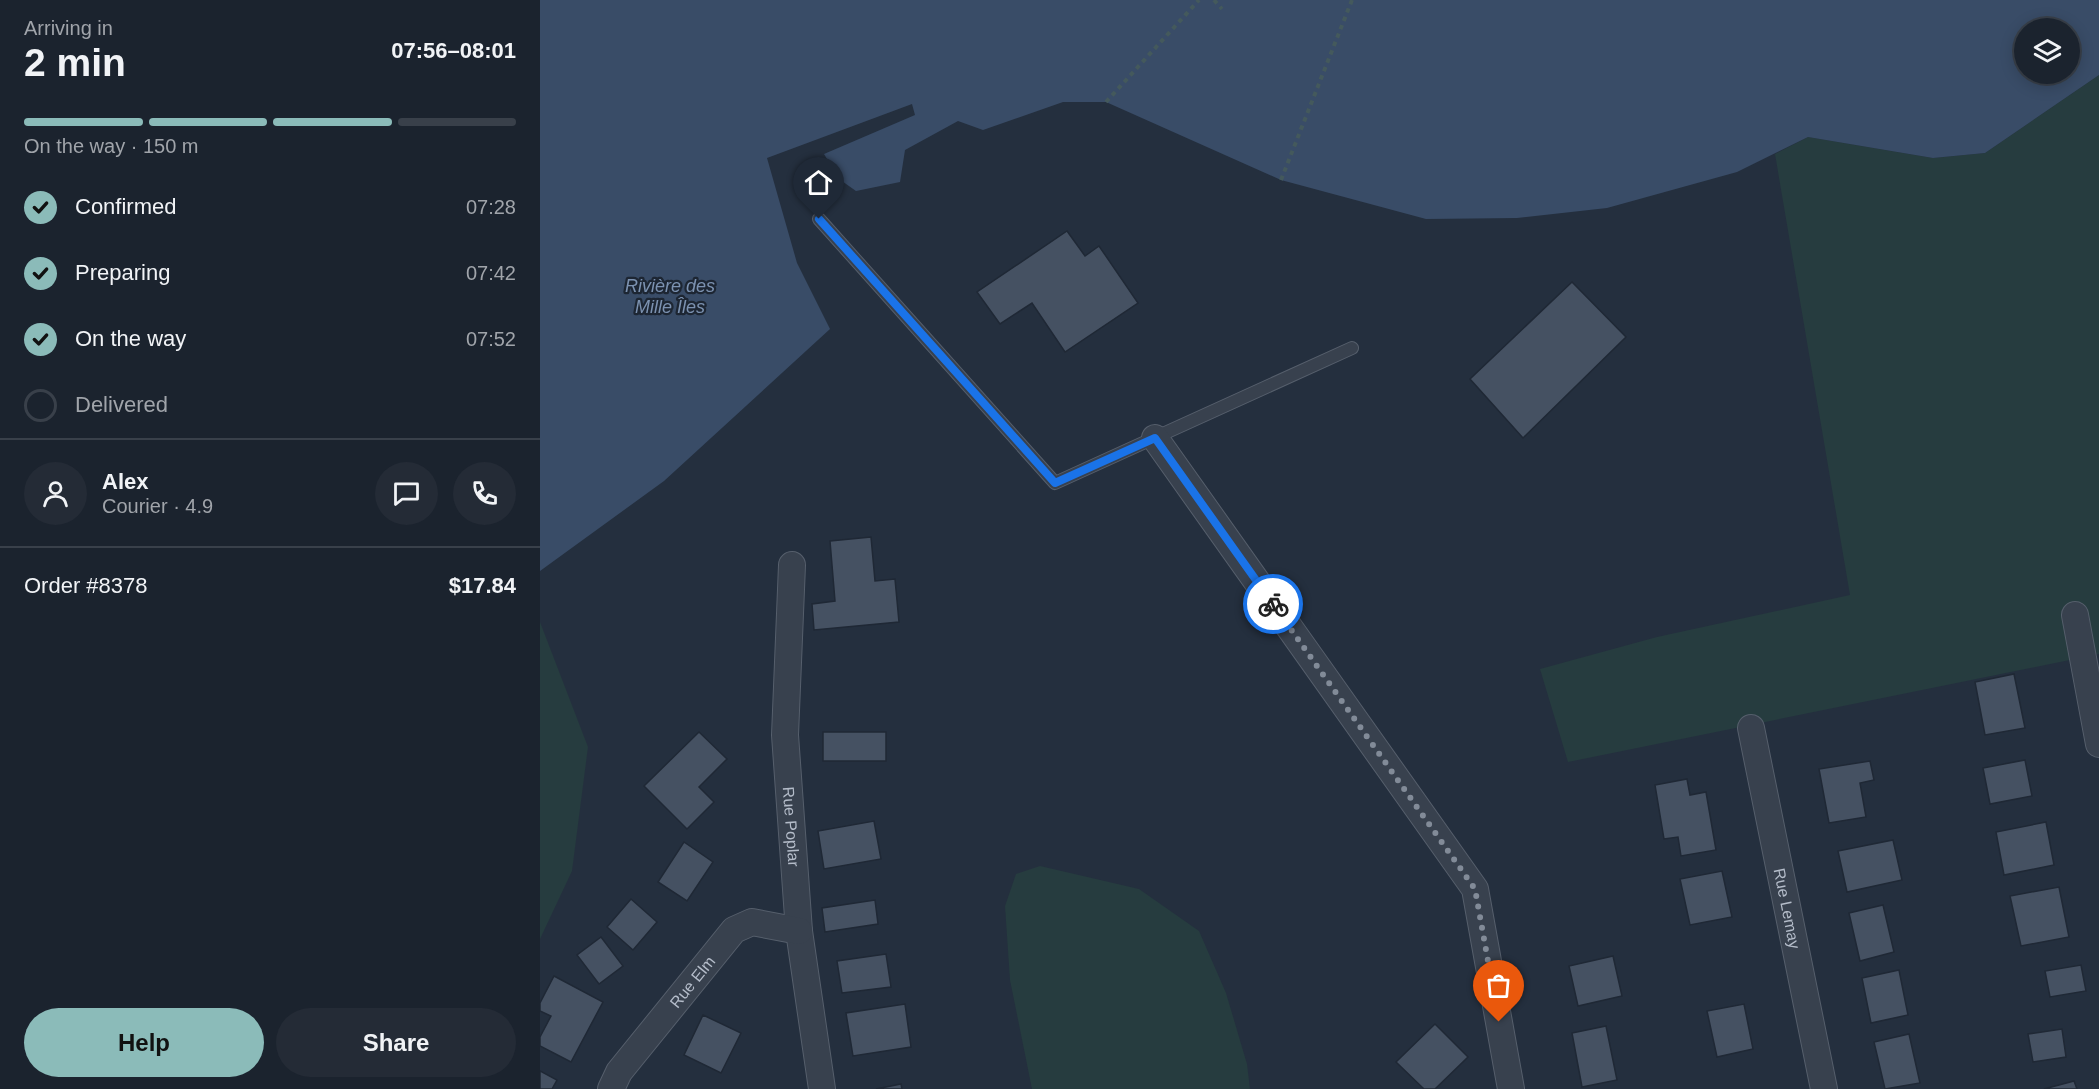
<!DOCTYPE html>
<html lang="en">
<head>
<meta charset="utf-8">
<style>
	:root { --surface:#1b232e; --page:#242b36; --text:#f1f3f6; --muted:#a0a4aa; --line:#39404a; --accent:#8bbbb9 }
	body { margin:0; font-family:Arial,sans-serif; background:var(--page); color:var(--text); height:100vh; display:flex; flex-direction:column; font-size:22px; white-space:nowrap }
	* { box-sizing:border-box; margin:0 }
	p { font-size:20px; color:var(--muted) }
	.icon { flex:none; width:33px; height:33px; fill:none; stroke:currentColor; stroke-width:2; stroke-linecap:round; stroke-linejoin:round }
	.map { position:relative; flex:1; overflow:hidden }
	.sheet { display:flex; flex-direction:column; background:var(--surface); width:540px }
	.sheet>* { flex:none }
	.tools { position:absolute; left:1474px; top:18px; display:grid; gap:12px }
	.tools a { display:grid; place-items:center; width:66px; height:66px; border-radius:50%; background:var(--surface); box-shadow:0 3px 15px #0003,0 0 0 2px var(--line); font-size:30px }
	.pin { position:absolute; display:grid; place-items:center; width:51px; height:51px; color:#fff; margin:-62px -26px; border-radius:50% 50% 50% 0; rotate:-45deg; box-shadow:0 0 6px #0007 }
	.pin .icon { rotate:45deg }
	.courier { position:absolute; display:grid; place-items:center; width:60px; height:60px; margin:-30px; border:4px solid #1a73e8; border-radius:50%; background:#fff; color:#222; box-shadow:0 2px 8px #0007 }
	.summary em { font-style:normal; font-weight:800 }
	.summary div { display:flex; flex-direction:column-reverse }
	.summary { display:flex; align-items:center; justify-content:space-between; height:102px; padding:0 24px }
	h1 { font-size:39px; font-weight:800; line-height:45px }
	.bar { display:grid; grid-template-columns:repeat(4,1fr); gap:9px 6px; align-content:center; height:72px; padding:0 24px }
	.bar i { height:8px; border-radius:4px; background:var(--line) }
	.bar .on { background:var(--accent) }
	.bar p { grid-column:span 4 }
	.line { display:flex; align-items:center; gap:15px; padding:0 24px; border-top:2px solid var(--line) }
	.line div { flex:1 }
	.round { display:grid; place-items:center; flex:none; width:63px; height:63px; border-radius:32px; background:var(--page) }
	ol { padding:0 24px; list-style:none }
	li { display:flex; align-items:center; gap:18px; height:66px }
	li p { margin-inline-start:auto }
	li .icon { padding:6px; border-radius:50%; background:var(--accent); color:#111; stroke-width:4 }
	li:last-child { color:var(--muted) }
	li i { width:33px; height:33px; border:3px solid var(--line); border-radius:50% }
	.button { display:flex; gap:12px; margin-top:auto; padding:12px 24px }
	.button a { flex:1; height:69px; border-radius:36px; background:var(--accent); color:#111; font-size:24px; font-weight:800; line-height:69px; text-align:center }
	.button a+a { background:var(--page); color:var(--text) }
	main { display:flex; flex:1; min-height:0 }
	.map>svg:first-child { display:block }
	.green { fill:#263c3f }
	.water { fill:#394c67; fill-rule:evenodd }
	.building { fill:#455162; stroke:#1f2835; stroke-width:1.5 }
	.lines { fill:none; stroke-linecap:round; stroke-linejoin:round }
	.service-casing { stroke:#565f6c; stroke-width:14 }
	.minor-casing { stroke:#565f6c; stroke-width:28 }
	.path { stroke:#44595c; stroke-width:4; stroke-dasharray:4.5 4.5; stroke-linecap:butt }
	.service { stroke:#38414e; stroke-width:12 }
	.minor { stroke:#38414e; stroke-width:26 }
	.done { stroke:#828b98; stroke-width:6; stroke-dasharray:0 10.8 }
	.route { stroke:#1a73e8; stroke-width:8 }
	.labels { text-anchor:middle; stroke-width:4.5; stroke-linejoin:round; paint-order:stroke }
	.street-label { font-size:16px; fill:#b4bcc9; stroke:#1d2633 }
	.water-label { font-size:18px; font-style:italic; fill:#7c92b1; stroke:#1d2633 }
</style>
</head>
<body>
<main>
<section class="sheet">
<div class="summary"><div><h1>2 min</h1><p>Arriving in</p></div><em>07:56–08:01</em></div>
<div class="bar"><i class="on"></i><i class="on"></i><i class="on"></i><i></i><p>On the way · 150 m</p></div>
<ol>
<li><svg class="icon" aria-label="check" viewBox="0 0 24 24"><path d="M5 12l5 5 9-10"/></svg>Confirmed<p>07:28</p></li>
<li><svg class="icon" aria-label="check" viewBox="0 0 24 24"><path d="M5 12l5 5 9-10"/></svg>Preparing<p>07:42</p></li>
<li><svg class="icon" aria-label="check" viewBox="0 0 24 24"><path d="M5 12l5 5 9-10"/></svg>On the way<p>07:52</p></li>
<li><i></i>Delivered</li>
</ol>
<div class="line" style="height:108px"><a class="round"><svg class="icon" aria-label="person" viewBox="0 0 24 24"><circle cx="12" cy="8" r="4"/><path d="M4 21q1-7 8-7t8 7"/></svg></a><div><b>Alex</b><p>Courier · 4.9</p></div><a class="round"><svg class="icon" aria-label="chat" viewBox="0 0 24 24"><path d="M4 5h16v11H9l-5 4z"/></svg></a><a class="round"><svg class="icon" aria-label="phone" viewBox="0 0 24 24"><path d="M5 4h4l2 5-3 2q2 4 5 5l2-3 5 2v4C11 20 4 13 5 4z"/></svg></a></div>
<div class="line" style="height:78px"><div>Order #8378</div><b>$17.84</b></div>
<div class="button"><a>Help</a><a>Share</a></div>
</section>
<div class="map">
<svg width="1559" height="1089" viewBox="0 0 1559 1089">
	<rect width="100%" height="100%" fill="#242f3e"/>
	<g class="green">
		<polygon points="1559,75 1559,654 1028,762 1000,669 1117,637 1310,595 1235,154 1268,137 1393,158 1445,153"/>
		<polygon points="0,622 48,747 32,871 0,939"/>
		<polygon points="500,866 599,889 659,931 686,993 707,1064 710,1089 492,1089 470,980 465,906 476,874"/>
	</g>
	<path class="water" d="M0,0H1559V75L1445,153L1393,158L1268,137L1197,172L1067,208L977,218L886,219L741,180L566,102H523L443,130L418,121L365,150L360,182L316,191L299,179L284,154L375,115L372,104L227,158L257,263L290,329L124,481L0,571ZM1485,28H1530V74H1485Z"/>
	<g class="building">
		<polygon points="527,231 545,256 559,246 598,303 525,352 492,303 460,324 437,292"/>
		<polygon points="1032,282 1086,337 983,438 930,379"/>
		<polygon points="331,537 335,581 355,579 359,622 274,630 272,604 295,601 290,541"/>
		<polygon points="1474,674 1485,728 1445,735 1435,682"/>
		<polygon points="159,732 187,759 159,787 174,802 147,829 104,786"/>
		<rect x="283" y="732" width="63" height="29"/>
		<polygon points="1485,760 1492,796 1450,804 1443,768"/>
		<polygon points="1330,761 1334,780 1320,783 1326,817 1289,823 1279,769"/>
		<polygon points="1147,779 1150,795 1166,792 1176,850 1141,856 1138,837 1124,839 1115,785"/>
		<polygon points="334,821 341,859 284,869 278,831"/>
		<polygon points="1506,822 1514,865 1464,875 1456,832"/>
		<polygon points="1353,840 1362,880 1307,892 1298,851"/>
		<polygon points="144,842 173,862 147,901 118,882"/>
		<polygon points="1182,871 1192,917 1150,925 1140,879"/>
		<polygon points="1519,887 1529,937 1481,946 1470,896"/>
		<polygon points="91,899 117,922 93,950 67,927"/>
		<polygon points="335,900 338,924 285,932 282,908"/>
		<polygon points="1343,905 1354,952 1320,961 1309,913"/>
		<polygon points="61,937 83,966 59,984 37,955"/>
		<polygon points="346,954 351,987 302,993 297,961"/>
		<polygon points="1073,956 1082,996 1038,1006 1029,966"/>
		<polygon points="1541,965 1546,991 1510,997 1505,971"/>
		<polygon points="1359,970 1368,1015 1331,1023 1322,978"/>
		<polygon points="14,976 63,1002 31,1062 0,1046 0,1037 11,1016 0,1011 0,1003"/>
		<polygon points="365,1004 371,1047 313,1056 306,1013"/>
		<polygon points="1204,1004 1213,1049 1177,1057 1167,1011"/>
		<polygon points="163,1015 201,1033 181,1073 144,1055"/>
		<polygon points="895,1024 928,1057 895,1089 884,1089 856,1062"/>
		<polygon points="1066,1026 1077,1080 1042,1087 1032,1033"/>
		<polygon points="1522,1029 1526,1057 1493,1062 1488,1034"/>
		<polygon points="1369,1034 1380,1083 1345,1089 1334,1042"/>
		<polygon points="0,1071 17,1080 12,1089 0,1089"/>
		<polygon points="1534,1081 1537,1089 1504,1089"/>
		<polygon points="361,1084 362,1089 336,1089"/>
	</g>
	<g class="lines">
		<defs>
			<polyline id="service" points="279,219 515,483 812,348"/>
			<g id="minor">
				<polyline points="615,438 935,889 971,1089"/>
				<path id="s1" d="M252,565L245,735L259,931L282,1089"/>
				<polyline points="1535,615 1559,744"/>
				<path id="s2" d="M1211,728L1284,1089"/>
				<path id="s3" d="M71,1089L79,1072L194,930L212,922L259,931"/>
			</g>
		</defs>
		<use href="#service" class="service-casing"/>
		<use href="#minor" class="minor-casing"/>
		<g class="path">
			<polyline points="674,0 682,9"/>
			<polyline points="566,102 659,0"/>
			<polyline points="741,180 812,0"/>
		</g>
		<use href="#service" class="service"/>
		<use href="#minor" class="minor"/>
	</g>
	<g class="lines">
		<polyline class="done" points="733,604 935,889 959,1022"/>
		<polyline class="route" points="279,219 515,483 615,438 733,604"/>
	</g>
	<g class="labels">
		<g class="street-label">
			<text dy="6" stroke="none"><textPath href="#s1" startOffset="262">Rue Poplar</textPath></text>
			<text dy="6" stroke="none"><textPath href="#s2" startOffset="184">Rue Lemay</textPath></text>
			<text dy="6" stroke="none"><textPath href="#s3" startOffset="135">Rue Elm</textPath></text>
		</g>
		<g class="water-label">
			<text x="130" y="292">Rivière des<tspan x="130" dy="21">Mille Îles</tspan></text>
		</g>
	</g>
</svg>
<div class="tools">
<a><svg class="icon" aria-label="layers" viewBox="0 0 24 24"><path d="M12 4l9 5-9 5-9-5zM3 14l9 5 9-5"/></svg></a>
</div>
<div class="pin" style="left:959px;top:1022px;background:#ea580c"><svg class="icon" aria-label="bag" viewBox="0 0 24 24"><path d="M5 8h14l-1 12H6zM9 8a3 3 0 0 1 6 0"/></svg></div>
<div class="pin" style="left:279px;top:219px;background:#1f2937"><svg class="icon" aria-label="home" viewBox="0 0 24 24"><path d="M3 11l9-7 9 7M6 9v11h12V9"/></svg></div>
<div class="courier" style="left:733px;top:604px"><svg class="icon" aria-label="bike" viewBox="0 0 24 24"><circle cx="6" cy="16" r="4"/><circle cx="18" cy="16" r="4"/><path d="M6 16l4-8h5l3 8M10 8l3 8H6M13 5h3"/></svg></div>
</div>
</main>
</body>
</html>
